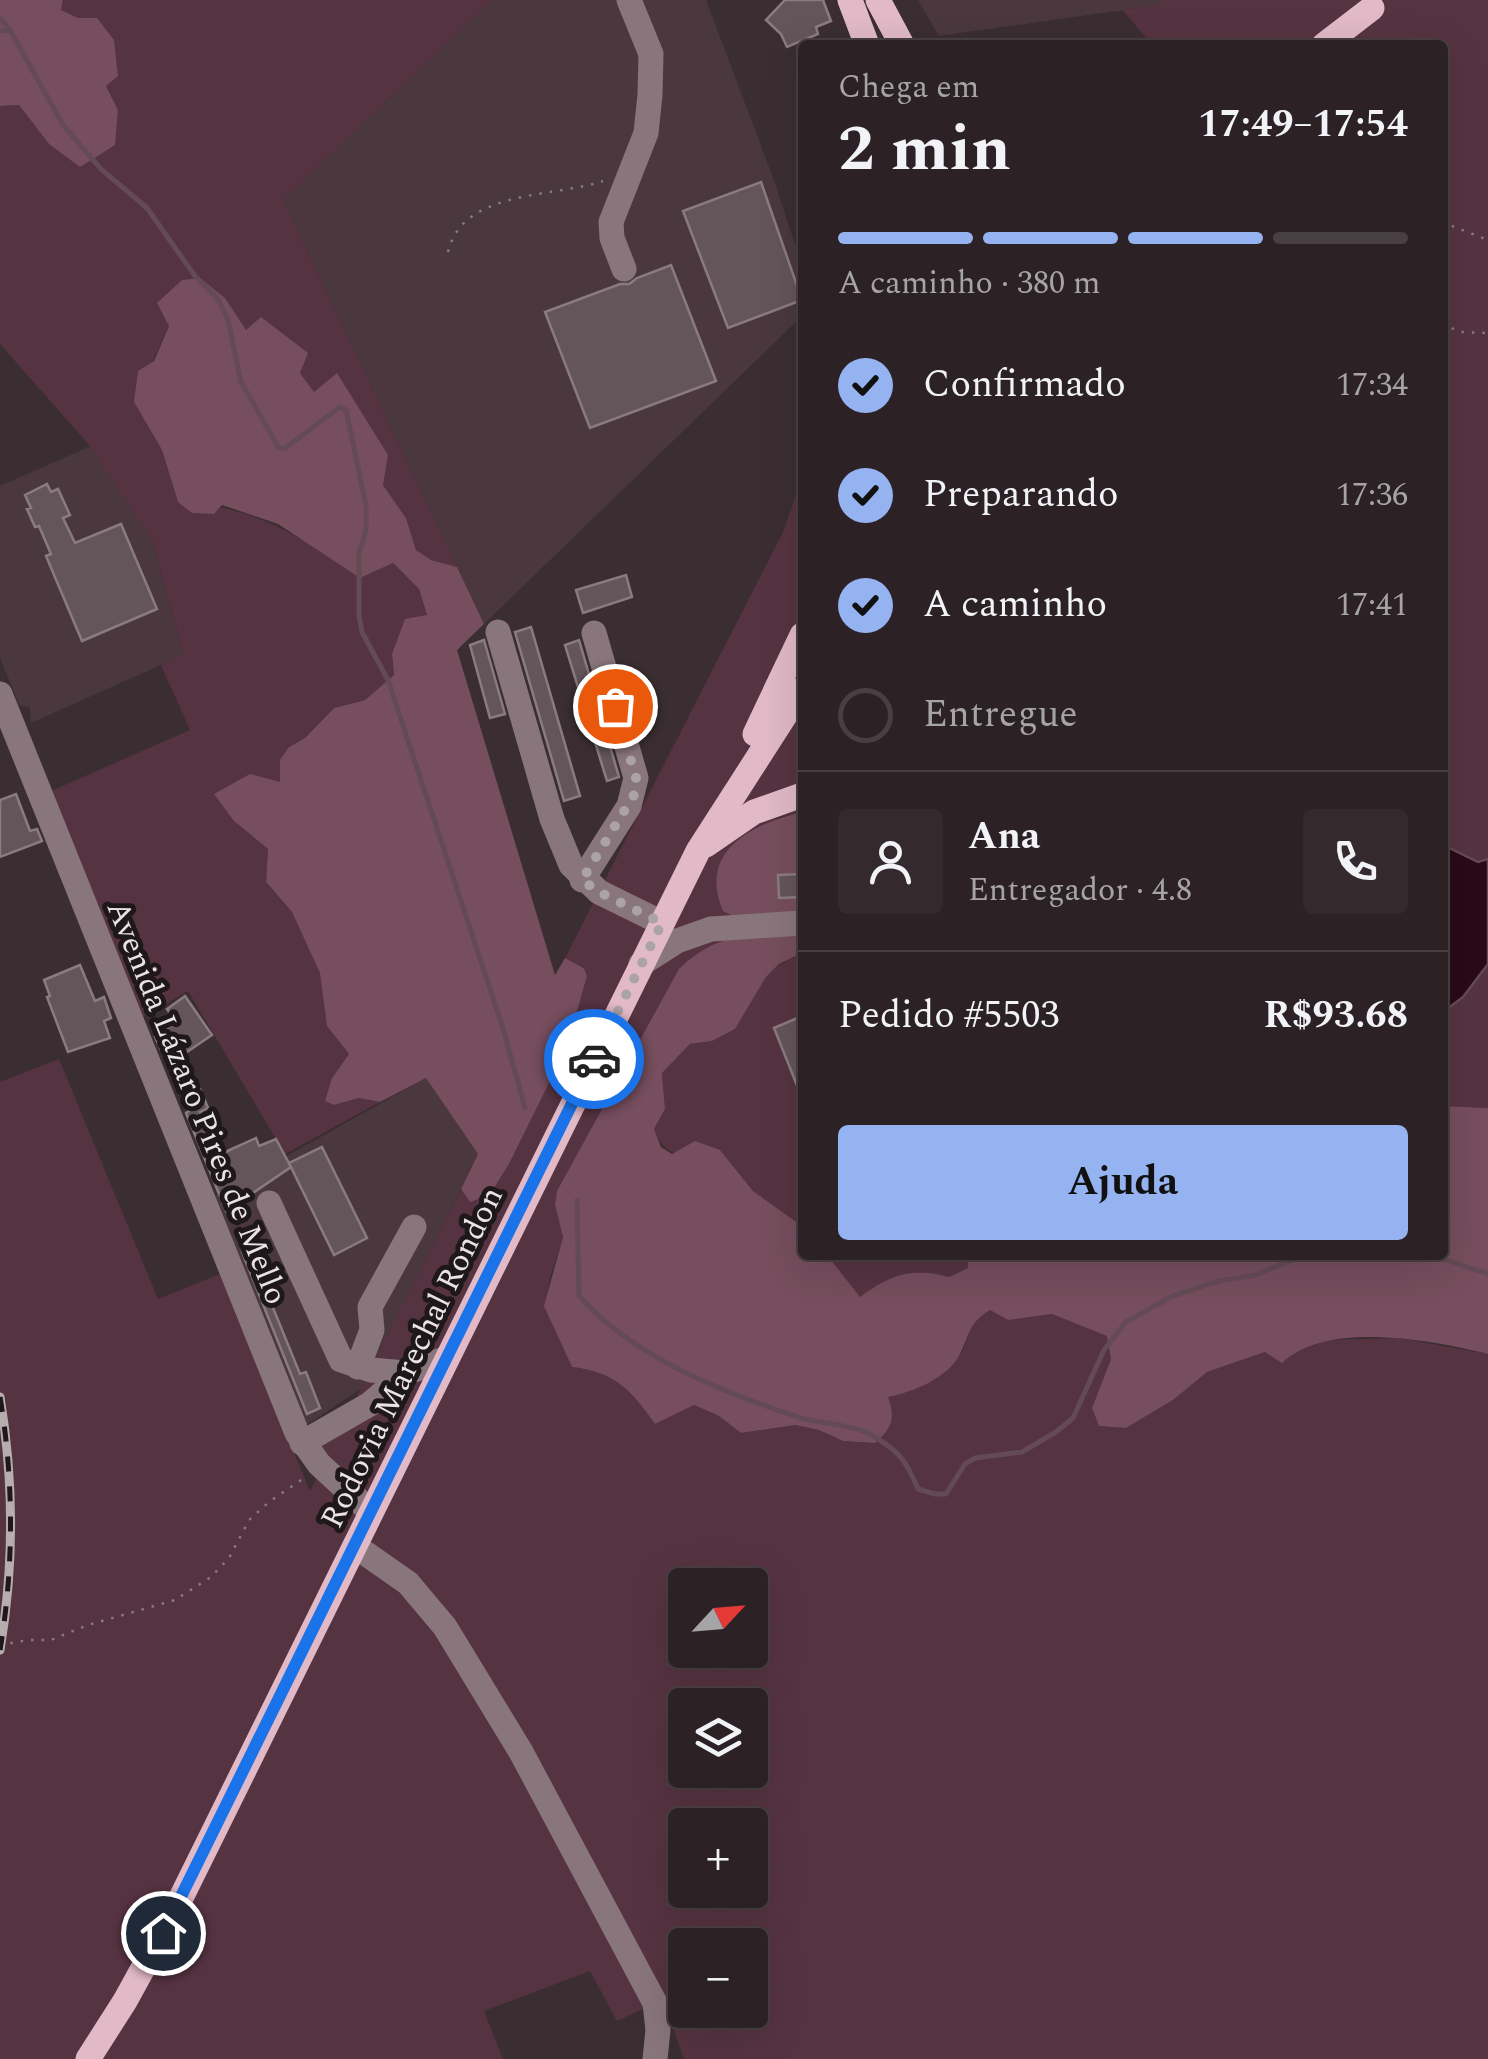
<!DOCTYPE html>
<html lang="pt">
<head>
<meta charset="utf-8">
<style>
	:root { --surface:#2c2226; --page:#342a2e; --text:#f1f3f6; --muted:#a6a4a7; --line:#483f43; --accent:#95b2f1 }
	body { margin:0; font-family:Spectral,serif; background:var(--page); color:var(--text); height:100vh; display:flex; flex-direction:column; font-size:38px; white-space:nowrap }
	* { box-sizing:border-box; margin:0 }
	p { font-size:32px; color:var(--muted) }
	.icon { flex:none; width:55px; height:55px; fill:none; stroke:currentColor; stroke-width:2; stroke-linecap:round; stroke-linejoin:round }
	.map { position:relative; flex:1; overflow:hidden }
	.details { position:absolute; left:798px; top:40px; width:650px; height:1220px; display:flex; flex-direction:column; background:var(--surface); border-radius:10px; box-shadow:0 10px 40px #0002,0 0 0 2px var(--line) }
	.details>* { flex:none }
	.needle { width:65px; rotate:64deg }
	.fabs { position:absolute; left:668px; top:1568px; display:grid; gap:20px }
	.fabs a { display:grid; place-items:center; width:100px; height:100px; border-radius:10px; background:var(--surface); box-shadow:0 10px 40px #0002,0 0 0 2px var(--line); font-size:50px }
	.pin { position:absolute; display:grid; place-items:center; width:85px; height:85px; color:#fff; margin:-42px; border:5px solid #fff; border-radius:50%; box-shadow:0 2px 10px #0007 }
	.courier { position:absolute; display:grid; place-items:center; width:100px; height:100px; margin:-50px; border:8px solid #1a73e8; border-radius:50%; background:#fff; color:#222; box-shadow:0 2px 12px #0007 }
	.headline em { font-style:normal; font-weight:700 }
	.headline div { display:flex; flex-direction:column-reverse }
	.headline { display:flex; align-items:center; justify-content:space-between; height:170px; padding:0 40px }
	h1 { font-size:65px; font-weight:700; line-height:75px }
	.bar { display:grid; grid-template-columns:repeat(4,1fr); gap:15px 10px; align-content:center; height:120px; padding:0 40px }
	.bar i { height:12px; border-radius:8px; background:var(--line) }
	.bar .current { background:var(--accent) }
	.bar p { grid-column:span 4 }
	.line { display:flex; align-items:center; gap:25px; padding:0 40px; border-top:2px solid var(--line) }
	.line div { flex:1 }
	.round { display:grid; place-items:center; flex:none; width:105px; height:105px; border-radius:10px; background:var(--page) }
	ol { padding:0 40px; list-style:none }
	li { display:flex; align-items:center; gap:30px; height:110px }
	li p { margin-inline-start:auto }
	li .icon { padding:10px; border-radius:50%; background:var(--accent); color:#111; stroke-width:4 }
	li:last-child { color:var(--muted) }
	li i { width:55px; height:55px; border:5px solid var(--line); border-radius:50% }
	.action { display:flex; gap:20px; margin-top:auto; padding:20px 40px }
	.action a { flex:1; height:115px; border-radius:10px; background:var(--accent); color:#111; font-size:40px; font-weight:700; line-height:115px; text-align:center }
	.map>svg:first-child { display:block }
	.built { fill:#4b383f }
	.green { fill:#563341; fill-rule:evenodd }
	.forest { fill:#764e5d }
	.water { fill:#2a0918; stroke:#644a55; stroke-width:2.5 }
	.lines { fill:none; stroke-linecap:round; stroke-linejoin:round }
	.stream { stroke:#644a55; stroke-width:5 }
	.building { fill:#63555a; stroke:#8a7b80; stroke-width:2.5 }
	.path { stroke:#867c7f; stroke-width:2.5; stroke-dasharray:2.5 8; stroke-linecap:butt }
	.minor { stroke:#89767c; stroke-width:25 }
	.major { stroke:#e1b9c7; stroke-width:25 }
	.rail-casing { stroke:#b6adaf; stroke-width:9 }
	.rail { stroke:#1e181a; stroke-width:5; stroke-dasharray:15; stroke-linecap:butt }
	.done { stroke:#aca3a6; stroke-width:10; stroke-dasharray:0 18 }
	.route { stroke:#1a73e8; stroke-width:12 }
	.labels { text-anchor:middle; stroke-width:10; stroke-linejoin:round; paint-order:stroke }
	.street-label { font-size:32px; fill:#eae2e4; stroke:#1e181a }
</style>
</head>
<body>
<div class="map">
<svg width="1488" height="2059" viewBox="0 0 1488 2059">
	<rect width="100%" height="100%" fill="#3a2e32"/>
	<g class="built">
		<polygon points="492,0 706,0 775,183 802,266 802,316 484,624 283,200"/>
		<polygon points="918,0 1160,0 1159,5 939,36"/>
		<polygon points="91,446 153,541 183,655 31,723 30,707 20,706 0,658 0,486"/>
		<polygon points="426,1078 478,1154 362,1388 305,1426 212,1198"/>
	</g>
	<g class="green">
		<path d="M63,0H492L283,200L457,567L431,560L416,550L406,518L383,485L336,374L314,392L300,373L246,331L225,298L169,326L134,402L162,450L178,502C260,508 294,533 360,578L392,563L419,589L427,615L392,654L394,675L365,700L334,708L305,738L289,747L280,782L234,821L268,849L266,883L292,912L321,973L327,1026L349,1054L332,1078L334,1105L359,1098L380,1102L285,1154L188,991L139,1019L51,791L190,730L161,665L183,654L153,541L90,446L0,344V106L19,105L49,144L118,110L106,86L97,18H78L61,10Z"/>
		<polygon points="1160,0 1488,0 1488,859 1478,862 1443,845 1442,45 1152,45 1123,10 1159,5"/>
		<path d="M802,478V812L777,818L730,937L555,1205L563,1237L550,1278L545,1307L572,1367C615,1372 631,1390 655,1424L694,1405L719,1416L741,1433L795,1425L819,1430L843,1441L875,1443C892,1428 896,1419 887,1397C910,1392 939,1377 956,1360C973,1342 960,1329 990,1310L1008,1320L1052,1314L1108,1336L1111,1359L1092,1408L1099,1426L1126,1428L1173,1400L1207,1372L1265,1352L1296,1349L1325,1340L1399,1338L1488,1354V2059H684L663,2000L617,2021L590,1971L484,2011L503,2059H0V1082L59,1059L158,1299L220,1274L310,1491L325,1461L314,1447L340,1430L461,1189L470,1202L494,1188L509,1164L567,1047L587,976L584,967L565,958L783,532ZM685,1585H750V1650H685ZM685,1705H750V1770H685ZM685,1825H750V1890H685ZM685,1945H750V2010H685Z"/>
		<path d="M802,953V1226L753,1191L720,1150C688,1153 668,1165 654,1129L665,1109L662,1073L690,1044L712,1041L735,1029L766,977L779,965Z"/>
		<polygon points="1488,964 1488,1108 1443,1106 1442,1003 1448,1009 1463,997"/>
		<path d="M827,1255H968V1268L949,1277C911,1267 892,1274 860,1298Z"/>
	</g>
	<g class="forest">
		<polygon points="0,0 63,0 61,10 78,18 97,18 114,40 118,76 106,86 118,110 115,145 80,167 49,144 19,105 0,106"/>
		<polygon points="200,278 225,298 246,330 261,317 308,353 300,373 314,392 337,373 388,455 383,485 406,518 416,550 431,560 457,567 484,624 457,650 555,975 565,958 584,968 587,976 567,1047 509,1164 494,1188 484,1197 470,1202 461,1189 478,1154 426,1078 380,1102 359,1098 334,1105 325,1101 332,1078 349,1054 327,1026 320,973 292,912 266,882 268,849 234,821 214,794 250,774 280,782 280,760 289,747 305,738 334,708 365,700 394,675 392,654 405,619 427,615 419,589 393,563 360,578 278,524 222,505 214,514 192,513 178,502 162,450 134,402 138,371 154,361 169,326 157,303 182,280"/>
		<path d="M802,812V916L739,919L723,911C697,851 752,824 802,812Z"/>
		<path d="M802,929V953L779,964L766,977L735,1029L712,1041L690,1044L662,1073L665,1109L654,1129L661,1147L672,1154L695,1141L720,1150L753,1191L802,1226V1255H827L860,1297C892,1274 911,1267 949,1277L968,1268V1255H1442L1443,1106L1488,1108V1354C1433,1340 1326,1320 1282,1363L1265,1352L1207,1372L1173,1400L1126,1428L1099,1426L1092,1408L1111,1359L1107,1336L1052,1314L1008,1320L990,1310C968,1324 971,1332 960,1354C948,1378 913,1392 888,1397C896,1419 892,1428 875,1443L843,1441L819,1430L795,1425L741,1433L719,1416L694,1405L655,1424C631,1390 615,1372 572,1367L544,1306L563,1237L555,1205L557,1191L679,969C717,932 753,934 802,929Z"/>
	</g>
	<polygon class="water" points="1443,845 1478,862 1488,859 1488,964 1463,997 1447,1009 1442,1003"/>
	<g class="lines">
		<g class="stream">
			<polyline points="0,18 10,30"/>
			<polyline points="0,31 10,30 63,125 101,169 147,208 195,276 218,299 228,320 241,382 279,448 285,448 340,407 346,410 366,505 366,531 359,553 359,615 362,632 388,680 503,1028 525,1108"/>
			<path d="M577,1200L579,1296C633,1357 724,1393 801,1418C819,1423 855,1426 868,1433C898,1450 905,1458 918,1489L935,1494H946L965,1464L975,1458L1022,1452L1056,1432L1073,1418L1104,1350L1126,1322L1172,1296L1219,1281L1256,1275L1304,1255"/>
			<polyline points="1431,1255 1488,1274"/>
		</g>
	</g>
	<g class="building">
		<polygon points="785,0 823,0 831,21 816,27 818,34 787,47 781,34 766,20"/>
		<polygon points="761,182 802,300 728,328 683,211"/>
		<polygon points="671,265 716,381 590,428 545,312 620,284 629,284 637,278"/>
		<polygon points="47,484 51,492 58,489 70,515 63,518 75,543 121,524 157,609 82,641 46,556 51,554 39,526 35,527 27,509 31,508 25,495"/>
		<polygon points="626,575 632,597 583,613 576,590"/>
		<polygon points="531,627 580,796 564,801 515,632"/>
		<polygon points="484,640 505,714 490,718 470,645"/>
		<polygon points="579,640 619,777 607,781 565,645"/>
		<polygon points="16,794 30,831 37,829 42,841 0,857 0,800"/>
		<polygon points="802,874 802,897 779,898 778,875"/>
		<polygon points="80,965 95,1001 104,997 111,1018 104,1021 110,1038 68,1052 47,997 50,996 44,980"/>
		<polygon points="185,996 212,1035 168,1065 155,1037 176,1022 167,1009"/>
		<polygon points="802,1016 802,1098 774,1028"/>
		<polygon points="200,1089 208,1108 200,1112 212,1140 217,1140 223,1153 256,1138 259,1146 276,1139 291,1167 250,1195 252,1198 226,1211 186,1113 189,1111 183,1096"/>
		<polygon points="322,1147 367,1238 334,1255 289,1163"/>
		<polygon points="249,1249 300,1374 306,1372 320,1408 307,1414 242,1252"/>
	</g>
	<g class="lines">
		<g class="path">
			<polyline points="1442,222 1488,240"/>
			<path d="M448,252C463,189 553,198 603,181"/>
			<polyline points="1442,324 1461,332 1488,333"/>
			<polyline points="0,1645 28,1640 51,1640 88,1625 175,1600 211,1577 229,1558 249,1520 269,1502 304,1478"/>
		</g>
		<g class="minor">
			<polyline points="624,269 612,238 611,222 646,133 650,95 651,54 629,0"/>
			<polyline points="498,632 552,819 571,865 599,892 662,923"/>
			<polyline points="0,694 297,1433 319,1464 371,1512"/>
			<polyline points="582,880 629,806 636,778 594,633"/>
			<polyline points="641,964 677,941 711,929 802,923"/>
			<polyline points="269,1203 341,1360 371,1370 406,1373"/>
			<polyline points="358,1367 372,1330 370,1307 414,1227"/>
			<polyline points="302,1443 370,1404 406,1373 447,1358"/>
			<polyline points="355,1546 408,1583 445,1627 521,1752 655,2003 658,2030 655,2059"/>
		</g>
		<g class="major">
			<polyline points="850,0 867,45"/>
			<polyline points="878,0 902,45"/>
			<polyline points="1324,45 1372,8"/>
			<polyline points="755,734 802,635"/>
			<polyline points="706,845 754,812 802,795"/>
			<polyline points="88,2059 125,2001 175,1910 698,851 802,689"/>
		</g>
		<defs>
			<path id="rail" d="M0,1397C14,1481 14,1567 0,1650"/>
		</defs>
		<use href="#rail" class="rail-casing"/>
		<use href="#rail" class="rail"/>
	</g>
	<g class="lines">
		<polyline class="done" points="594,1059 662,923 599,892 582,880 634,795 636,778 615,706"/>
		<polyline class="route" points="163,1933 594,1059"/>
	</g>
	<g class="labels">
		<g class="street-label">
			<text transform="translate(198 1102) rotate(68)" y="11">Avenida Lázaro Pires de Mello</text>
			<text transform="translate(411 1357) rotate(-64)" y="11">Rodovia Marechal Rondon</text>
		</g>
	</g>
</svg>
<div class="fabs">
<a><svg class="needle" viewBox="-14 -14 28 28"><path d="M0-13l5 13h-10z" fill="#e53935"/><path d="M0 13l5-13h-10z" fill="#a6a4a7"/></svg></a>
<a><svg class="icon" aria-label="layers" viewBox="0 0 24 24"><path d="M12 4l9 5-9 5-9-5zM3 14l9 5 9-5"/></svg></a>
<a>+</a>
<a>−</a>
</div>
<div class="pin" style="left:615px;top:706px;background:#ea580c"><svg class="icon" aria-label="bag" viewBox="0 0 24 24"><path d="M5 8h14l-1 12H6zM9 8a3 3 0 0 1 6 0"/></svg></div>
<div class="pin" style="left:163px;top:1933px;background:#1f2937"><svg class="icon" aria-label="home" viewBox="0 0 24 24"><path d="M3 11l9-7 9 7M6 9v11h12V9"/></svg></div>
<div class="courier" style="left:594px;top:1059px"><svg class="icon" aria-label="car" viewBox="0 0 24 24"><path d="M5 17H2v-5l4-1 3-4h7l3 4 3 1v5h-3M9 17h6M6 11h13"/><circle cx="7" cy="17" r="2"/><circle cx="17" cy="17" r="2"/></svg></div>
<section class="details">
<div class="headline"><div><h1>2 min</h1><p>Chega em</p></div><em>17:49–17:54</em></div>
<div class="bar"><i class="current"></i><i class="current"></i><i class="current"></i><i></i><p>A caminho · 380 m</p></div>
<ol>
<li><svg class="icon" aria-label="check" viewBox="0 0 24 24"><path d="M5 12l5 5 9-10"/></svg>Confirmado<p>17:34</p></li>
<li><svg class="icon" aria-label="check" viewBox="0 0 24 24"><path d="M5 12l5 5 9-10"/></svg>Preparando<p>17:36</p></li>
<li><svg class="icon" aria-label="check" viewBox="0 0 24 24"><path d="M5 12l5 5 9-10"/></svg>A caminho<p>17:41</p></li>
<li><i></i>Entregue</li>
</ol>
<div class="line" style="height:180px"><a class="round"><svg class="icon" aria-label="person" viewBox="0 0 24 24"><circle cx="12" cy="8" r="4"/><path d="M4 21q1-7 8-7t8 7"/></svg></a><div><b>Ana</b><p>Entregador · 4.8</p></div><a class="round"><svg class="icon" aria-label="phone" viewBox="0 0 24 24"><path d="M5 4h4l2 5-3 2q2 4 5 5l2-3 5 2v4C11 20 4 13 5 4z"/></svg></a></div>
<div class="line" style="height:130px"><div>Pedido #5503</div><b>R$93.68</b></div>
<div class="action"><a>Ajuda</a></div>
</section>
</div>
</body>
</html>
